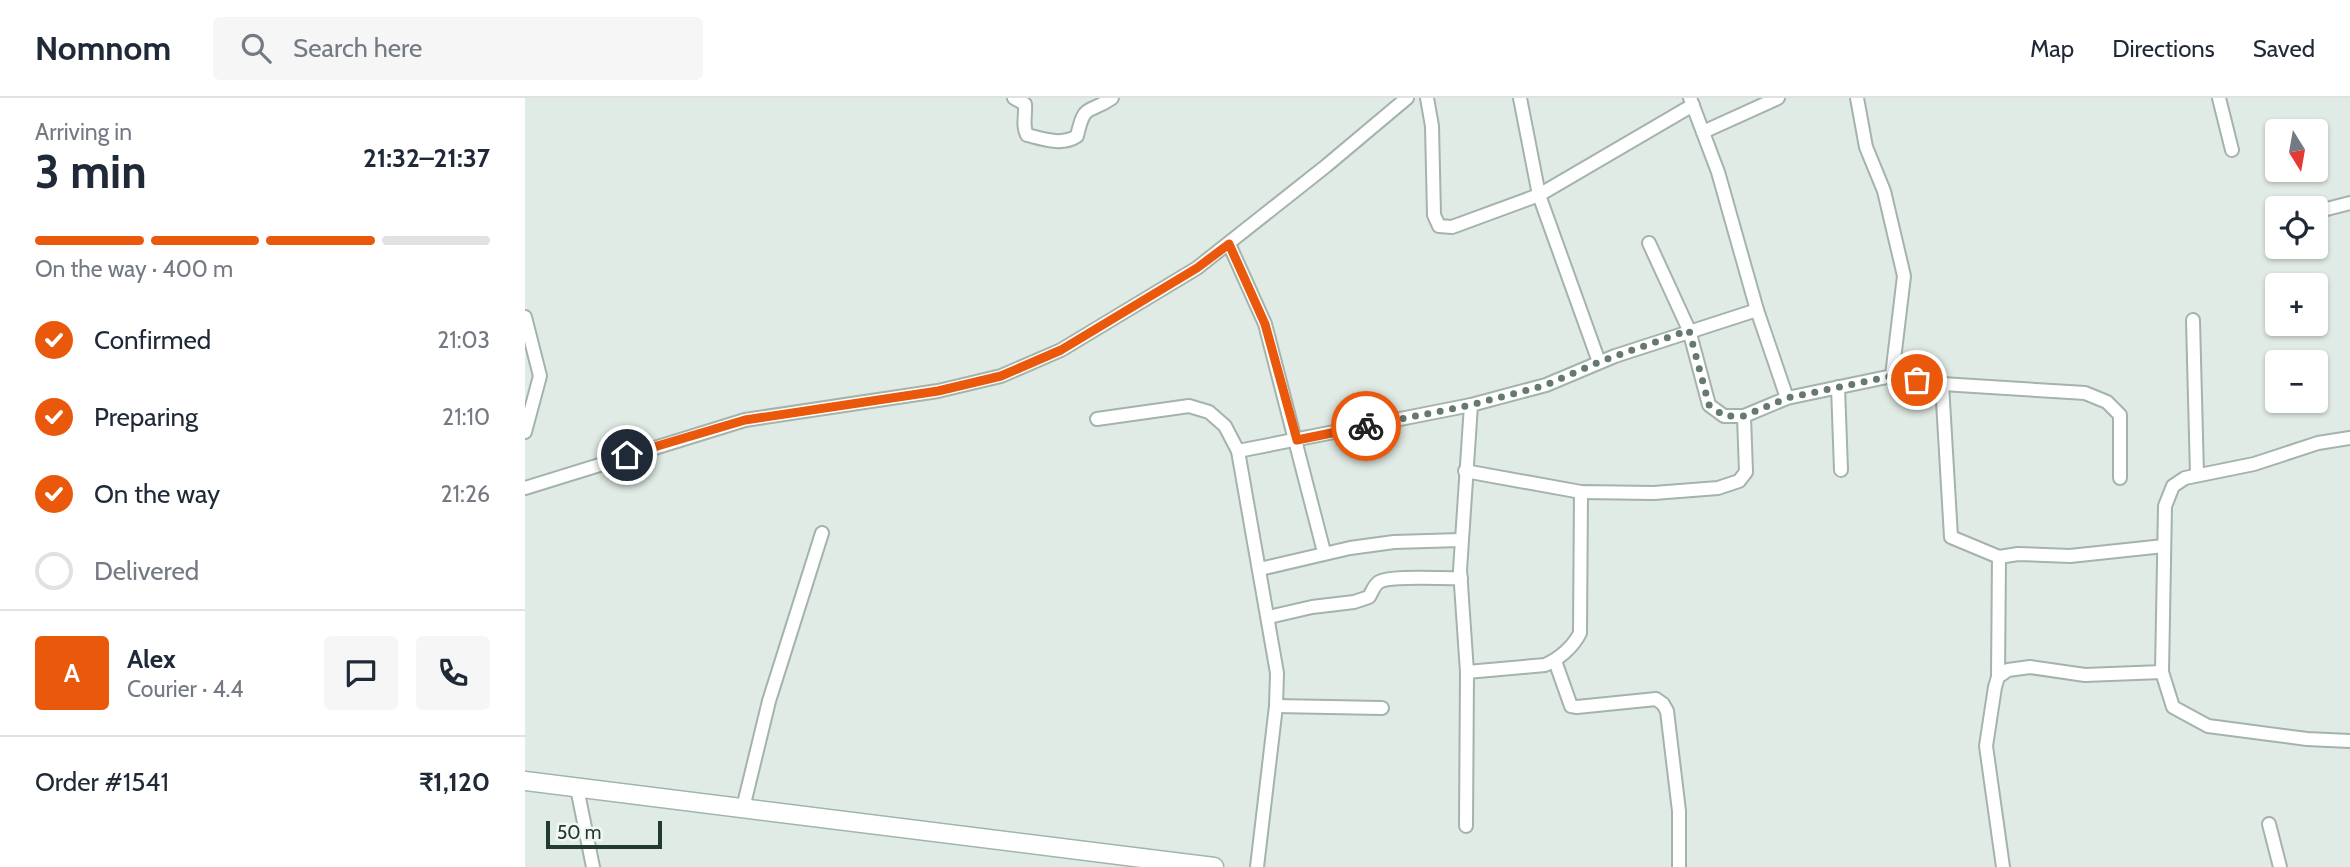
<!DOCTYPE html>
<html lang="en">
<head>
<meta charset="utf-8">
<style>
	:root { --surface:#fff; --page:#f6f6f7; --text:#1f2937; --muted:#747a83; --line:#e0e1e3; --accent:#ea580c }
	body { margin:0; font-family:Cabin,sans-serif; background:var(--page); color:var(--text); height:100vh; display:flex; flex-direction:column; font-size:26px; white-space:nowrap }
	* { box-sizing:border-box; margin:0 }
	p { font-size:23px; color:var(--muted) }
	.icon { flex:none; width:38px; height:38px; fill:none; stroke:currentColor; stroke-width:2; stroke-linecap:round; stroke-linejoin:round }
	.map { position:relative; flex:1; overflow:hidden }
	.panel { display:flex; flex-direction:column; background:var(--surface); width:525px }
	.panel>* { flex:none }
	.needle { width:46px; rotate:169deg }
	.tools { position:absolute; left:1740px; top:21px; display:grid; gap:14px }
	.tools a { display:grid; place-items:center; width:63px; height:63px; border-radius:7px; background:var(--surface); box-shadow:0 2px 5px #0004; font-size:35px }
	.scale { position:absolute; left:21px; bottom:18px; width:116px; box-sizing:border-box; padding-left:7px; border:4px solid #223b30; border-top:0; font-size:19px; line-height:24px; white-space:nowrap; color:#223b30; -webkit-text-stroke:5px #f1f8f3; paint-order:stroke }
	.pin { position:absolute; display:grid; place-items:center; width:60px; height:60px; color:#fff; margin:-30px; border:4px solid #fff; border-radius:50%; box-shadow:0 2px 7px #0007 }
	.courier { position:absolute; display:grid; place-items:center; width:70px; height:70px; margin:-35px; border:5px solid #ea580c; border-radius:50%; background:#fff; color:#222; box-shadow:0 2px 9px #0007 }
	.summary em { font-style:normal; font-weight:700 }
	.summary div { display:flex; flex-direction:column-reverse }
	.summary { display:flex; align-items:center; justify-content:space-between; height:119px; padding:0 35px }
	h1 { font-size:46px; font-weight:700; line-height:52px }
	.bar { display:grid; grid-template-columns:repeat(4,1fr); gap:10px 7px; align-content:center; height:84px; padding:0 35px }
	.bar i { height:9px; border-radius:5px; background:var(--line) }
	.bar .current { background:var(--accent) }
	.bar p { grid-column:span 4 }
	.line { display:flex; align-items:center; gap:18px; padding:0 35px; border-top:2px solid var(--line) }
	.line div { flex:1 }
	.round { display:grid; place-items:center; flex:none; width:74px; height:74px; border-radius:7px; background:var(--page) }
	ol { padding:0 35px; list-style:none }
	li { display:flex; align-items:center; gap:21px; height:77px }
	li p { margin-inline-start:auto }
	li .icon { padding:7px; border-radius:50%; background:var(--accent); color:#fff; stroke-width:4 }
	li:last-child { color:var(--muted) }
	li i { width:38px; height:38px; border:4px solid var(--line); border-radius:50% }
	header { display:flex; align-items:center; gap:42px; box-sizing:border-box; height:98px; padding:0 35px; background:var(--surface); border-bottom:2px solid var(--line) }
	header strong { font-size:33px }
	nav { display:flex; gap:38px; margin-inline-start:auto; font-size:24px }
	.search { width:490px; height:63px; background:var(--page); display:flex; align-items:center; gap:18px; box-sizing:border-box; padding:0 24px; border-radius:7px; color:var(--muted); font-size:26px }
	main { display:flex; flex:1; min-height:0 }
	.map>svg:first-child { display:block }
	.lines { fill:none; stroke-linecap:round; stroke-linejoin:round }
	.minor-casing { stroke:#a4b3ab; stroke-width:16 }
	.secondary-casing { stroke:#a0b6ab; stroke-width:21 }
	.minor { stroke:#fff; stroke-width:12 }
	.secondary { stroke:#fff; stroke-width:18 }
	.done { stroke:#65796f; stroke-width:7; stroke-dasharray:0 12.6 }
	.route { stroke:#ea580c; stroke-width:9 }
</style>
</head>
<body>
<header>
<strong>Nomnom</strong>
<div class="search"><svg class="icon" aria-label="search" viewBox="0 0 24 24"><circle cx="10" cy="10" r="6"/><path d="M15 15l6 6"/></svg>Search here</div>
<nav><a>Map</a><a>Directions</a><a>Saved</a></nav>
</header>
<main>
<section class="panel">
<div class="summary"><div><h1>3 min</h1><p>Arriving in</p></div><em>21:32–21:37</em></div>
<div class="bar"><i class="current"></i><i class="current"></i><i class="current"></i><i></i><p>On the way · 400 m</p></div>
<ol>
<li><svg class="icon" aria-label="check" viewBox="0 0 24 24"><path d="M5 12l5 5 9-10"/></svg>Confirmed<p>21:03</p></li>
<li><svg class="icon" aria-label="check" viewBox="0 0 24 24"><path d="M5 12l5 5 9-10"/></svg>Preparing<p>21:10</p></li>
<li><svg class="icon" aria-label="check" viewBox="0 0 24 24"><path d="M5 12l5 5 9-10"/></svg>On the way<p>21:26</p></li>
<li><i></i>Delivered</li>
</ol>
<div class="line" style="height:126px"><b class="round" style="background:var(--accent);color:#fff">A</b><div><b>Alex</b><p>Courier · 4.4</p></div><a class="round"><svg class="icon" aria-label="chat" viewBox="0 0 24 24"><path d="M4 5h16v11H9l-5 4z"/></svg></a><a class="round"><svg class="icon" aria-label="phone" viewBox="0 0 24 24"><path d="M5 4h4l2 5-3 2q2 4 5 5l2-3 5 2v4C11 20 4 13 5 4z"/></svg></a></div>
<div class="line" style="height:91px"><div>Order #1541</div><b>₹1,120</b></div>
</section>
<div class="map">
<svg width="1825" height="769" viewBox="0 0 1825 769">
	<rect width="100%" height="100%" fill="#e1ebe5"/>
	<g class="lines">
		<defs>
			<g id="minor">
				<path d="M489,0L500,6C501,17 497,27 502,37C518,41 537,48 552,38C560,3 563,17 587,0"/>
				<polyline points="902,0 907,28 909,117 914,128 927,129 1014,97 1168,7"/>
				<polyline points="995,0 1014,97 1074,264"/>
				<polyline points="1165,0 1193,74 1232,212 1262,300"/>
				<polyline points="1332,0 1341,49 1359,93 1379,178 1367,278"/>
				<polyline points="1694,0 1707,52"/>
				<polyline points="1178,34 1253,0"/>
				<polyline points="1790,114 1825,105"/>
				<polyline points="1124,145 1164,232 1184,307 1199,318 1219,318 1262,300 1367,278 1417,286 1560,295 1582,304 1595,317 1595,380"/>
				<polyline points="704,146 740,226 799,454"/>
				<polyline points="0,219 15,278 0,334"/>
				<polyline points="1668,222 1672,377"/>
				<polyline points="1417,286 1426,439 1474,459 1493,456 1545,458 1639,448"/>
				<polyline points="1313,289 1316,372"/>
				<polyline points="572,321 664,308 684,314 700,328 713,353 752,575 751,608 732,769"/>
				<polyline points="713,353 946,307 1021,287 1090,258 1232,212"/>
				<polyline points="940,373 1056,394 1129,395 1193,390 1214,383 1221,374 1219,318"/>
				<polyline points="0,390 220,322 413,293 476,278 536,252 672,170 801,68 882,0"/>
				<polyline points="735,471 825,450 869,444 936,442"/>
				<path d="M744,519L787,509L829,504L844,499C847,494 849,487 854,484C866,477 919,481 936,480"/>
				<polyline points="1030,563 1046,608 1052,609 1131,601 1138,606 1142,613 1154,713 1154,769"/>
				<path d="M942,574L1020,567C1034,561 1048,549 1055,535L1056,394"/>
				<polyline points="1637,574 1648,609 1683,628 1782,641 1825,643"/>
				<polyline points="1473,579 1474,459"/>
				<polyline points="751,608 857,610"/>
				<polyline points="52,690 68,769"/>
				<polyline points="218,710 244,603 297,435"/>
				<polyline points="1744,726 1755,769"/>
				<polyline points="941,728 942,574 935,472 946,307"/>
				<polyline points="1478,769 1461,648 1470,589 1473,579 1483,572 1505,569 1560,577 1637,574 1640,408 1648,388 1660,380 1729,366 1793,345 1825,340"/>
			</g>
			<polyline id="secondary" points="0,683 689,769"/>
		</defs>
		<use href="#minor" class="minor-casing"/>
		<use href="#secondary" class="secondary-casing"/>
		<use href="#minor" class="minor"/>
		<use href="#secondary" class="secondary"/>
	</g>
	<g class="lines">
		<polyline class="done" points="841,328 946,307 1021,287 1074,264 1164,232 1184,307 1199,318 1219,318 1262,300 1367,278 1392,282"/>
		<polyline class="route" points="102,357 220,322 413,293 476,278 536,252 672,170 704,146 740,226 772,342 841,328"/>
	</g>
</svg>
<div class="tools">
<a><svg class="needle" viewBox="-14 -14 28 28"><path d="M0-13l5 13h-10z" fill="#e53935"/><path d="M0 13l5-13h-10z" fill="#747a83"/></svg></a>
<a><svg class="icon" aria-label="locate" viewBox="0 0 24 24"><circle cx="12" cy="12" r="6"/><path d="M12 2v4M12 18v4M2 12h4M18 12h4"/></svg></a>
<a>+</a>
<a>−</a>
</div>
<div class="scale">50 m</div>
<div class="pin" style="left:1392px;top:282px;background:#ea580c"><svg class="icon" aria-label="bag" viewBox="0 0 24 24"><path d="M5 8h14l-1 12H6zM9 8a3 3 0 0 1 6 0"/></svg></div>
<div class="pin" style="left:102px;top:357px;background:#1f2937"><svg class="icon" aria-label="home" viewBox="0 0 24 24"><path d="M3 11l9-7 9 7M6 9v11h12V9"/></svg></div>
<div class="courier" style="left:841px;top:328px"><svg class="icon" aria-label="bike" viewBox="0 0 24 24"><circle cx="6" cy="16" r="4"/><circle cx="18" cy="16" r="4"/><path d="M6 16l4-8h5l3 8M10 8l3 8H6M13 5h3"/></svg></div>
</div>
</main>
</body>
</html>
